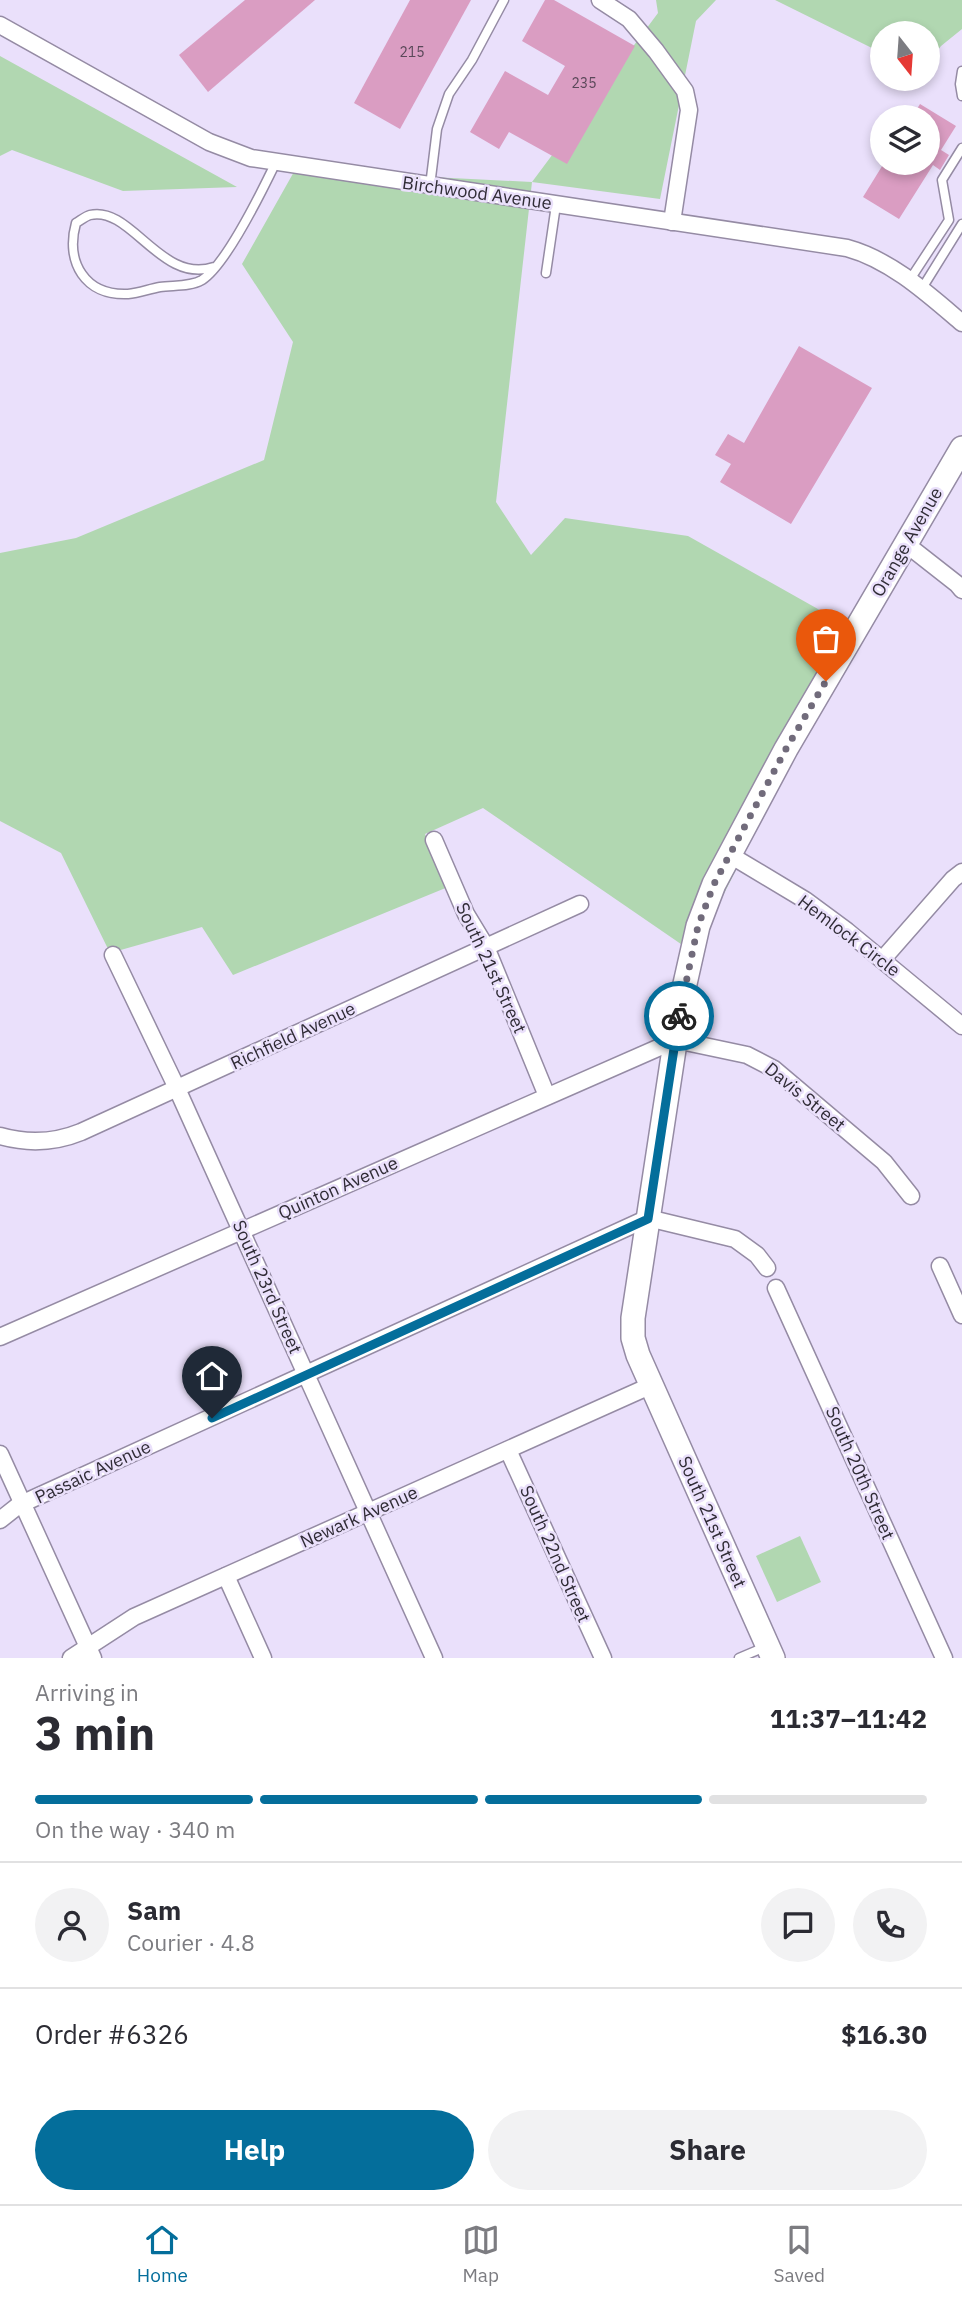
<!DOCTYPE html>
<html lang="en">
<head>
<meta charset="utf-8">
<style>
	:root { --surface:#fff; --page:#f2f2f3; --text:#2b2b33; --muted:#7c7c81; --line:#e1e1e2; --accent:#046e9b }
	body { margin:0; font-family:"IBM Plex Sans",sans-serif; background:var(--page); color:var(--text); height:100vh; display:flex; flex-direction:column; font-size:26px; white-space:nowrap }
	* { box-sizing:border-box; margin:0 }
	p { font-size:23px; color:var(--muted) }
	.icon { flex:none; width:38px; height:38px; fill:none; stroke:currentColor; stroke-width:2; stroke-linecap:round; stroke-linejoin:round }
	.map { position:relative; height:1658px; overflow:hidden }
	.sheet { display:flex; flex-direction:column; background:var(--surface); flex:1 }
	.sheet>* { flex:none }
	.needle { width:46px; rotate:163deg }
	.fabs { position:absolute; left:870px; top:21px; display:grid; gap:14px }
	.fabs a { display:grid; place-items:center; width:70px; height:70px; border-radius:50%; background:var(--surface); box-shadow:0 4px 10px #0003; font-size:35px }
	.pin { position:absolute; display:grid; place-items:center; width:60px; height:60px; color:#fff; margin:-72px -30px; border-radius:50% 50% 50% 0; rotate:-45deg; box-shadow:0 0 7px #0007 }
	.pin .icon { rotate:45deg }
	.courier { position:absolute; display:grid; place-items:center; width:70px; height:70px; margin:-35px; border:5px solid #046e9b; border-radius:50%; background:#fff; color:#222; box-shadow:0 2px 9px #0007 }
	.head em { font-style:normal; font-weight:700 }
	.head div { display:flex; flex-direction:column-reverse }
	.head { display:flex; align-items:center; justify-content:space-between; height:119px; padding:0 35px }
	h1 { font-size:46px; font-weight:700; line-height:52px }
	.bar { display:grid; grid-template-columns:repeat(4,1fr); gap:10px 7px; align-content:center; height:84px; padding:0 35px }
	.bar i { height:9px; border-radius:5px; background:var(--line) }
	.bar .on { background:var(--accent) }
	.bar p { grid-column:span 4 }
	.line { display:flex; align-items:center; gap:18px; padding:0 35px; border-top:2px solid var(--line) }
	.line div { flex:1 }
	.round { display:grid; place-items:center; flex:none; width:74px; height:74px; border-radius:37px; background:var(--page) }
	.button { display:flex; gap:14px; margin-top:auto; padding:14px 35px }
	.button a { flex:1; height:80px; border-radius:42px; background:var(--accent); color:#fff; font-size:28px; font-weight:700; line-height:80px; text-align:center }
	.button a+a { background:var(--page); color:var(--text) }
	.tabs { display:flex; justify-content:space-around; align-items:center; height:98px; border-top:2px solid var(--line); background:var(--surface); font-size:19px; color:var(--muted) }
	.tabs a { display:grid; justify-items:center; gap:4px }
	.tabs .on { color:var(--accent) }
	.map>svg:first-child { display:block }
	.green { fill:#b1d7b1 }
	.building { fill:#da9dc2 }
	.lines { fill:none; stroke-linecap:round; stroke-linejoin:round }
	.lane-casing { stroke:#958ba4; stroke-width:11 }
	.street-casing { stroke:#958ba4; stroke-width:19 }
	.secondary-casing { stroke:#958ba4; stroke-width:26 }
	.lane { stroke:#fff; stroke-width:8 }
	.street { stroke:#fff; stroke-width:16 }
	.secondary { stroke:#fff; stroke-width:23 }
	.done { stroke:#716b7b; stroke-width:7; stroke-dasharray:0 12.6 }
	.route { stroke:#046e9b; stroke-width:9 }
	.labels { text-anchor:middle; stroke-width:5; stroke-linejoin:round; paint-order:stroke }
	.number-label { font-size:14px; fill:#5a4859 }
	.street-label { font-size:18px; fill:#302c36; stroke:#eae0fb }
</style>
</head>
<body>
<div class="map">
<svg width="962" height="1658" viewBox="0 0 962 1658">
	<rect width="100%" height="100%" fill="#eae0fb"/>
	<g class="green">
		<polygon points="656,0 716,0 696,21 660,199 532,182 496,502 531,555 565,518 688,536 857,631 694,953 483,808 425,834 448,887 233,975 202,927 110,953 61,853 0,821 0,553 76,538 264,460 293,342 242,264 295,170 532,182 658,13"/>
		<polygon points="775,0 962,0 962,29 941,46 928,63 928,33 882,33 882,53"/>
		<polygon points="0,56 237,187 123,191 12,150 0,156"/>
		<polygon points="800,1536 821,1582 777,1602 756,1556"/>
	</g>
	<g class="building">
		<polygon points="245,0 315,0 208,92 179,55"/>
		<polygon points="410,0 471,0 400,129 354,103"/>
		<polygon points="545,0 554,0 635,46 567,164 509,132 499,149 470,132 505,71 548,95 565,66 522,41"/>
		<polygon points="920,104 956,126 941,150 949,155 940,170 933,165 899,219 863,197 884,163 929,163 928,117 912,117"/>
		<polygon points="799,346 872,388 791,524 720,482 731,464 715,455 728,434 744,443"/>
	</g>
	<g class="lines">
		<defs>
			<g id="lane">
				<polyline points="962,71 960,84 962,96"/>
				<polyline points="430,186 437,129 449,94 472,60 504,0"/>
				<path d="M214,267C161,285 131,205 90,215C86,216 81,220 76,223C65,262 85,296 128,294C139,293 149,289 160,287C173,285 190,287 202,280C226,265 263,189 276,162"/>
				<polyline points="546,273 556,205"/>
				<polyline points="909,281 949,220 942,180 962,148"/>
				<polyline points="921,290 962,224"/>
				<polyline points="739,1658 765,1647"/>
			</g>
			<g id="street">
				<polyline points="600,0 629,19 656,51 685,91 689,110 672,222"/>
				<path d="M0,25L209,142L251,158L847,248C891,260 928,294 962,323"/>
				<polyline points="906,544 957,584 962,590"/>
				<polyline points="434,840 466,914 486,947 547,1096"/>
				<polyline points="730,855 805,900 847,931 962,1026"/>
				<polyline points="113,955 174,1082 434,1658"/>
				<polyline points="882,960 953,879 962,872"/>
				<path d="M0,1136C28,1144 54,1143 81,1132L580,904"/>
				<polyline points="940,1266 962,1315"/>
				<polyline points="776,1288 944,1658"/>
				<polyline points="0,1337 676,1040 747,1055 774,1069 884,1162 911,1196"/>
				<polyline points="508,1450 603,1658"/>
				<polyline points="0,1454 93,1658"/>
				<polyline points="0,1520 19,1505 648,1218 735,1239 757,1255 767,1268"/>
				<polyline points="226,1576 263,1658"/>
				<polyline points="71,1658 134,1617 652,1385"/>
			</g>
			<polyline id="secondary" points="773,1658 638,1355 633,1338 633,1318 682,997 698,926 714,884 786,749 962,448"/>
		</defs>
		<use href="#lane" class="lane-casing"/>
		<use href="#street" class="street-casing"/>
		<use href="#secondary" class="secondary-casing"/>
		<use href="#lane" class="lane"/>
		<use href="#street" class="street"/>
		<use href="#secondary" class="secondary"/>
	</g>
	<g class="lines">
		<polyline class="done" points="679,1016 698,926 714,884 786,749 826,681"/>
		<polyline class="route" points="212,1418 648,1219 679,1016"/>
	</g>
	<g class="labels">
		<g class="number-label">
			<text x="412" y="57">215</text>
			<text x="584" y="88">235</text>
		</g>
		<g class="street-label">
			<text transform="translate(477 193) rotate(8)" y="6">Birchwood Avenue</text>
			<text transform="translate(907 542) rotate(-60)" y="6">Orange Avenue</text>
			<text transform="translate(849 936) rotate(37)" y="6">Hemlock Circle</text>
			<text transform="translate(491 968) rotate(65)" y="6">South 21st Street</text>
			<text transform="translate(293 1036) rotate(-25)" y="6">Richfield Avenue</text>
			<text transform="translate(805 1097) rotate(39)" y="6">Davis Street</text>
			<text transform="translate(338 1188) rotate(-24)" y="6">Quinton Avenue</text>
			<text transform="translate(267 1287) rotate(66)" y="6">South 23rd Street</text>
			<text transform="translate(93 1472) rotate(-25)" y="6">Passaic Avenue</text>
			<text transform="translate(860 1473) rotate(66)" y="6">South 20th Street</text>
			<text transform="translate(359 1517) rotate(-24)" y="6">Newark Avenue</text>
			<text transform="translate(712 1522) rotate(66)" y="6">South 21st Street</text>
			<text transform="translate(555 1554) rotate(66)" y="6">South 22nd Street</text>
		</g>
	</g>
</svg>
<div class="fabs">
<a><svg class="needle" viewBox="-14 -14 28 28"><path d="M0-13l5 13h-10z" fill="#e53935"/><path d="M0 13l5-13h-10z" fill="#7c7c81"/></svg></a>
<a><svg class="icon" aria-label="layers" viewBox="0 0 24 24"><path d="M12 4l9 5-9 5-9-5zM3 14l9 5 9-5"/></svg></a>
</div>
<div class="pin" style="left:826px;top:681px;background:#ea580c"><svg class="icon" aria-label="bag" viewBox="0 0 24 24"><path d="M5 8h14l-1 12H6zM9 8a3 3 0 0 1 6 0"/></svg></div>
<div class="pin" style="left:212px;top:1418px;background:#1f2937"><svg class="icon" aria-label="home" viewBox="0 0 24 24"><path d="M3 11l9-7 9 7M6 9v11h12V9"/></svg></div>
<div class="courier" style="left:679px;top:1016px"><svg class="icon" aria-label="bike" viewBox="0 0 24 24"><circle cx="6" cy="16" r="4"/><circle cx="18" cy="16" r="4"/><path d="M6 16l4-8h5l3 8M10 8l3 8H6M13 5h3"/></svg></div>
</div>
<section class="sheet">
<div class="head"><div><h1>3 min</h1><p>Arriving in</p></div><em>11:37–11:42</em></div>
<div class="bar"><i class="on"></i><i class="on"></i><i class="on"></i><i></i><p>On the way · 340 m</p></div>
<div class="line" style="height:126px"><a class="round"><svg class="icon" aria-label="person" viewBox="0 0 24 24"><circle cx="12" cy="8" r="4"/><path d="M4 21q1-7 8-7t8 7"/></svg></a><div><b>Sam</b><p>Courier · 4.8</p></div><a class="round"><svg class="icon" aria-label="chat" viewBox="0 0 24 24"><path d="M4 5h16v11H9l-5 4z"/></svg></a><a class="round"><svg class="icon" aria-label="phone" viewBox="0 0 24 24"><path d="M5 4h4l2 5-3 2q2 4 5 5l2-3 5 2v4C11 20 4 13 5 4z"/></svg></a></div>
<div class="line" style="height:91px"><div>Order #6326</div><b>$16.30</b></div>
<div class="button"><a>Help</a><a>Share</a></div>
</section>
<nav class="tabs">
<a class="on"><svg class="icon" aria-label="home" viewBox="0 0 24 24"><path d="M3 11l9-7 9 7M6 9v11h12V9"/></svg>Home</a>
<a><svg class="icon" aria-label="map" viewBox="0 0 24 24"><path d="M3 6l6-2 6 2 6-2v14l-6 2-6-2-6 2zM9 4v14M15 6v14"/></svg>Map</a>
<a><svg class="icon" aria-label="saved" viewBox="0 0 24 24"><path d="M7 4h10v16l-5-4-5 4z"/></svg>Saved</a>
</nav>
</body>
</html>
